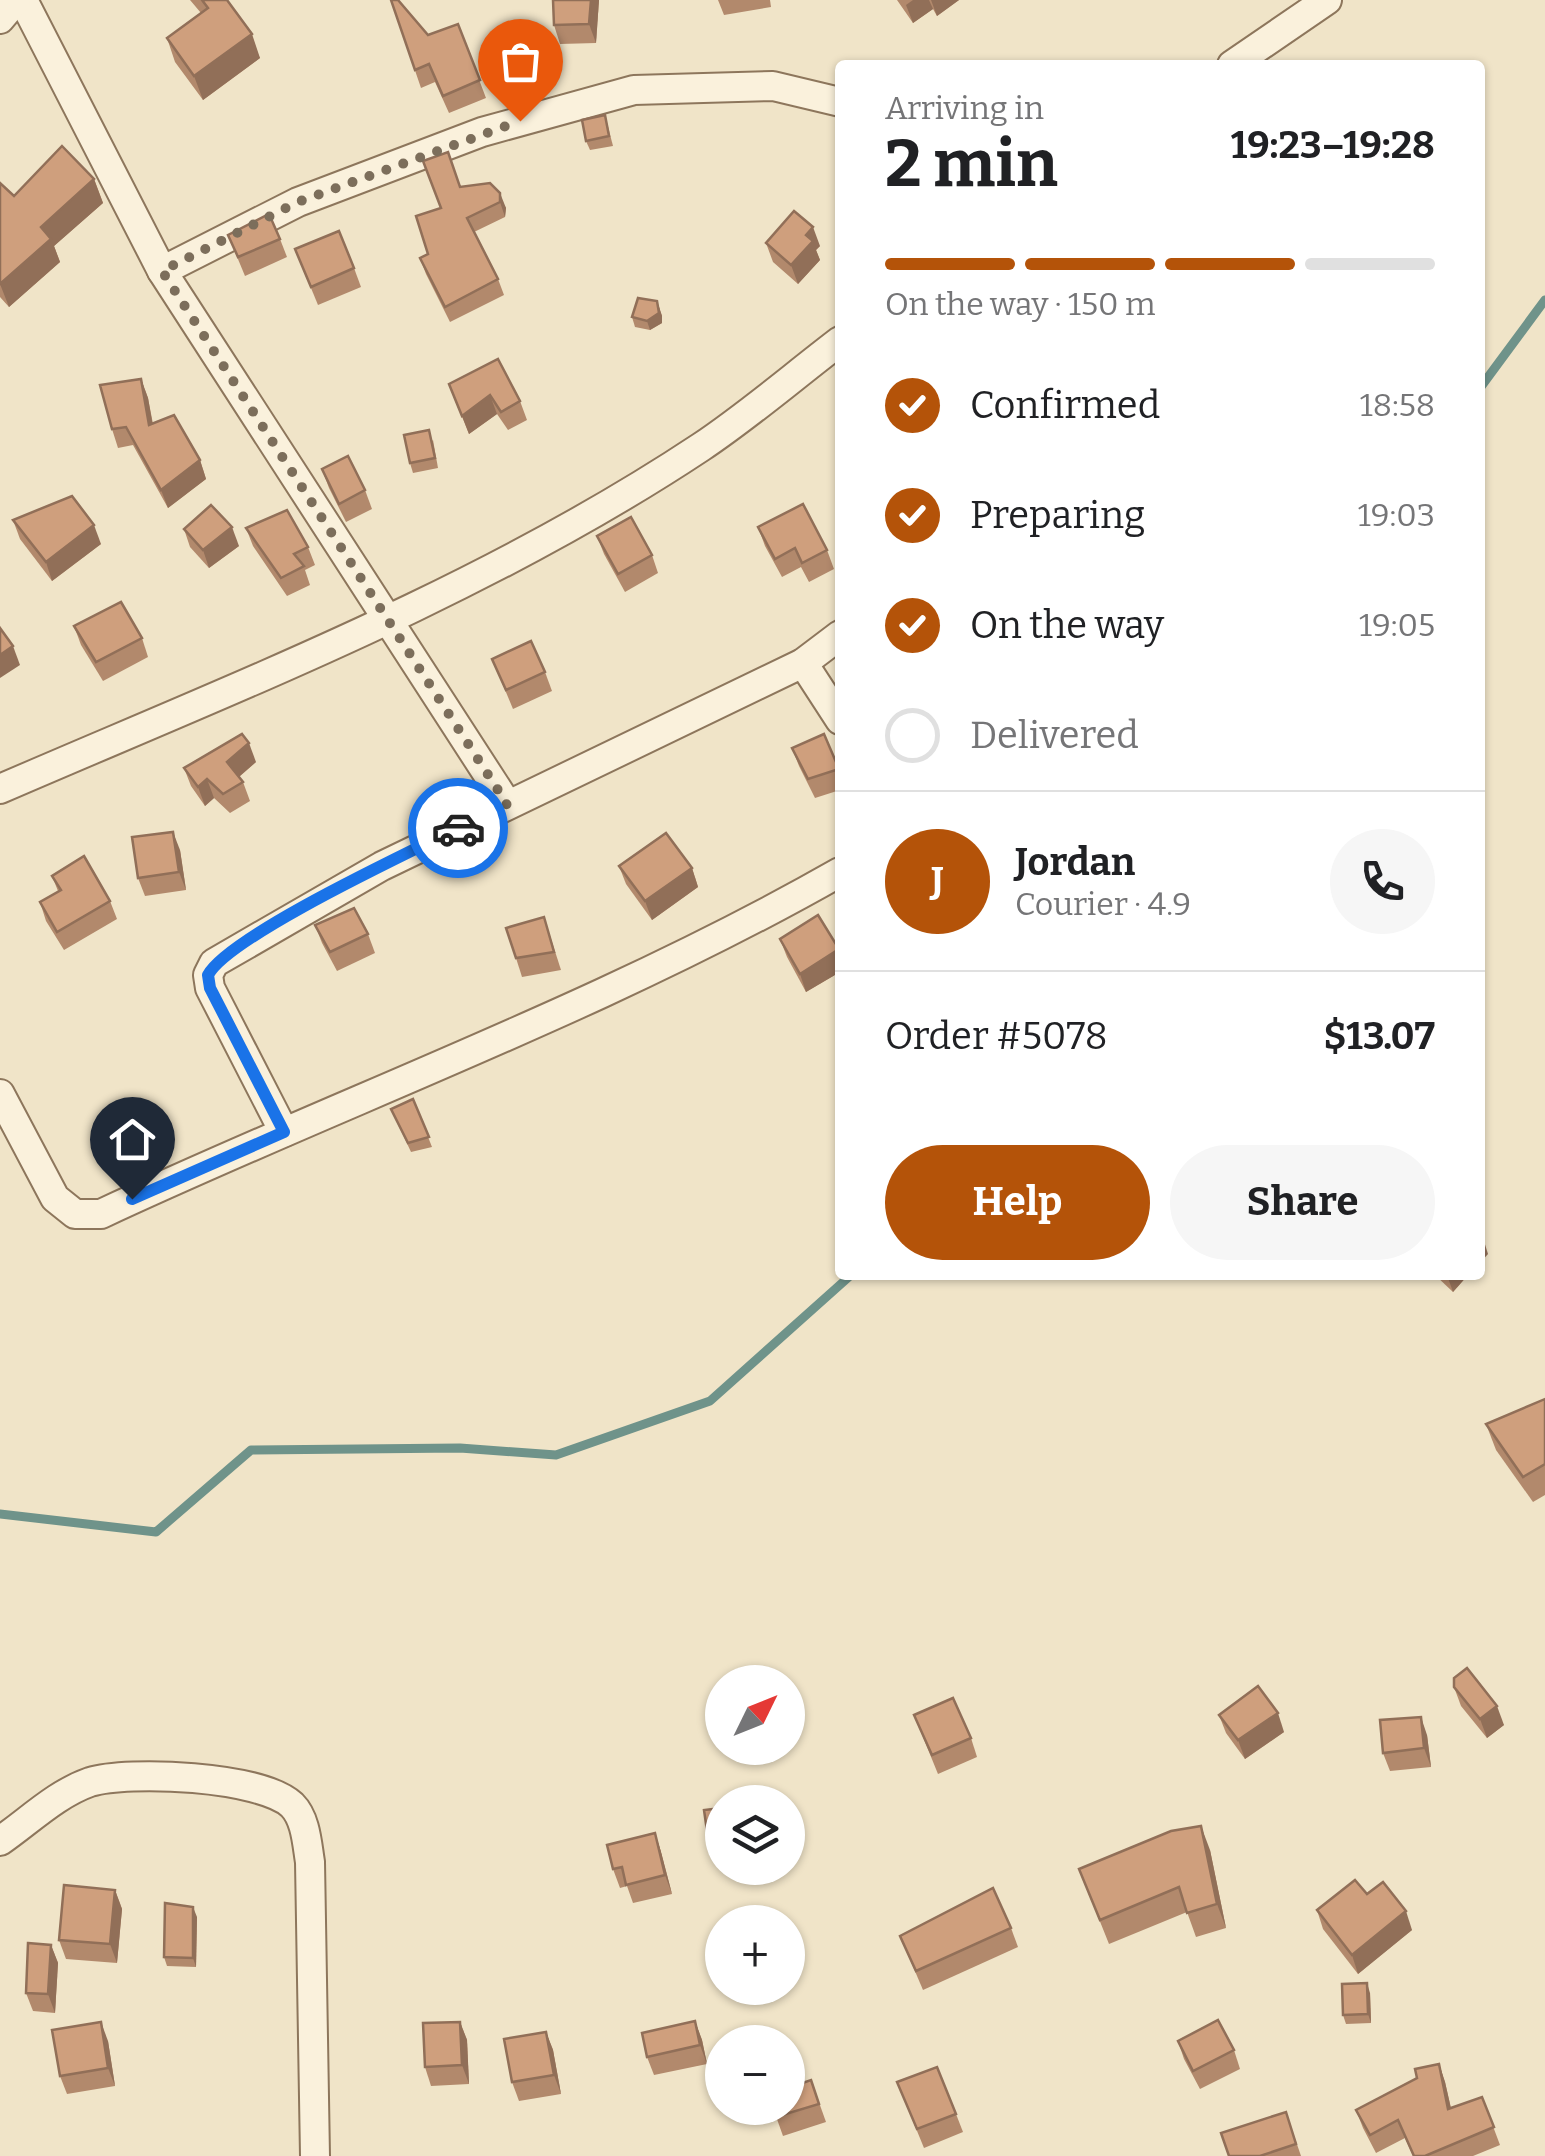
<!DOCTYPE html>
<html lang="en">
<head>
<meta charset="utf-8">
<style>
	:root { --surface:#fff; --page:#f6f6f6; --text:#202124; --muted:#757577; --line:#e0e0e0; --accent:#b45309 }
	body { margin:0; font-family:Bitter,serif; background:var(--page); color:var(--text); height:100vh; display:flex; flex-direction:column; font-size:38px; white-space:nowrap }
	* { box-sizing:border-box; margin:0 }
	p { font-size:32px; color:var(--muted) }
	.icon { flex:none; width:55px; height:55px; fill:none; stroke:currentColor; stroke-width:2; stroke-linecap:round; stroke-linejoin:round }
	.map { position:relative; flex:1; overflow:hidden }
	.drawer { position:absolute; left:835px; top:60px; width:650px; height:1220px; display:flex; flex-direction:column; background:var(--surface); border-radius:10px; box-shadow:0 2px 8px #0004 }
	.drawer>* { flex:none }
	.needle { width:65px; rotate:47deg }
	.controls { position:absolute; left:705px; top:1665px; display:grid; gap:20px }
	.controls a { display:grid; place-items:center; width:100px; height:100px; border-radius:50%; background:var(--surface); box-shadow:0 2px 8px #0004; font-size:50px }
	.pin { position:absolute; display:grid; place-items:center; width:85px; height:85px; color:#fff; margin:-102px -42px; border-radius:50% 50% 50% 0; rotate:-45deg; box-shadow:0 0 10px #0007 }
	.pin .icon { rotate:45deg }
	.courier { position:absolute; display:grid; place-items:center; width:100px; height:100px; margin:-50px; border:8px solid #1a73e8; border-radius:50%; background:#fff; color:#222; box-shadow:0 2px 12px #0007 }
	.headline em { font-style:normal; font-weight:700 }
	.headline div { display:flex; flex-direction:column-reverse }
	.headline { display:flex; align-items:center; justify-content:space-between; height:170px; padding:0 50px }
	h1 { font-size:65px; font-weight:700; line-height:75px }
	.bar { display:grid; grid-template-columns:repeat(4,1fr); gap:15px 10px; align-content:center; height:120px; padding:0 50px }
	.bar i { height:12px; border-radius:8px; background:var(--line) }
	.bar .current { background:var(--accent) }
	.bar p { grid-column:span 4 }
	.line { display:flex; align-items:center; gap:25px; padding:0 50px; border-top:2px solid var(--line) }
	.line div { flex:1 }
	.round { display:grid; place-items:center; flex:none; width:105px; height:105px; border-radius:52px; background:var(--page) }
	ol { padding:0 50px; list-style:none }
	li { display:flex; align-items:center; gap:30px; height:110px }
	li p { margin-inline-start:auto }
	li .icon { padding:10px; border-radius:50%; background:var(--accent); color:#fff; stroke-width:4 }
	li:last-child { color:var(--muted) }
	li i { width:55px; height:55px; border:5px solid var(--line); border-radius:50% }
	.action { display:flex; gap:20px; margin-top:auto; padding:20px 50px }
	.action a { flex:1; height:115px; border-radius:60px; background:var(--accent); color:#fff; font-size:40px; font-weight:700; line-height:115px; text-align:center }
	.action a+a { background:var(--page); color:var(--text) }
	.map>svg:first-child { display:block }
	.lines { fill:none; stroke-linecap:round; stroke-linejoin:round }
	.stream { stroke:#6f938a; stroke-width:9 }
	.street-casing { stroke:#8d765c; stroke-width:32 }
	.street { stroke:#faf1dc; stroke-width:28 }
	.wall { fill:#b2896c }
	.shaded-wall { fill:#916f58 }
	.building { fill:#cf9f7d; stroke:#916f58; stroke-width:2.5 }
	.done { stroke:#7c6e5b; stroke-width:10; stroke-dasharray:0 18 }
	.route { stroke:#1a73e8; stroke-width:12 }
</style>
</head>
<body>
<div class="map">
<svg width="1545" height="2156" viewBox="0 0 1545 2156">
	<rect width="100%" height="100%" fill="#f0e4c8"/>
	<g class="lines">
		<g class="stream">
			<polyline points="1480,388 1545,300"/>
			<polyline points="0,1514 156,1532 251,1450 460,1448 556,1455 710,1401 851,1275"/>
		</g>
		<defs>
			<g id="street">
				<polyline points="23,0 162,271 507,804"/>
				<polyline points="0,19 16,0"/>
				<polyline points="1232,65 1327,0"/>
				<polyline points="162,271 298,202 482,132 634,90 773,86 840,102"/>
				<polyline points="803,663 840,720"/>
				<path d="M0,789C238,686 484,591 701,447C749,415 794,376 840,341"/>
				<path d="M0,1094L55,1198L75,1214H101C347,1099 603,1007 840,872"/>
				<polyline points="284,1132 210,988 208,975 214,963 382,866 803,663 840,635"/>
				<path d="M0,1841C29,1821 56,1794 90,1782C128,1770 261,1776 292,1805C306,1819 307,1844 310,1862L315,2156"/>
			</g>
		</defs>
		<use href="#street" class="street-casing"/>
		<use href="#street" class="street"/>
	</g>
	<g class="wall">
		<polygon points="190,0 227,0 260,58 203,100 175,62 167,38 201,13"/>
		<polygon points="391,0 428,35 458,24 486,98 449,113 435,82 421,88"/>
		<polygon points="553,0 599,0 596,43 560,44 554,25"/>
		<polygon points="718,0 770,0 771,7 724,15"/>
		<polygon points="897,0 959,0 937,16 933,9 913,23"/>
		<polygon points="605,115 613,146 590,150 586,141"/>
		<polygon points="94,179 103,203 54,246 60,262 9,307 0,297 0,183 14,196"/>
		<polygon points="490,183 506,208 505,217 474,232 498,279 504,295 450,322 426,274 420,258 428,254 441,208 460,187"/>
		<polygon points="228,235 280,239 287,257 245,276"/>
		<polygon points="766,243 820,246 816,250 820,260 798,284 773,262"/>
		<polygon points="295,249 354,268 361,287 318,305"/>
		<polygon points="657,301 662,316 662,323 650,330 635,327 632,317"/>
		<polygon points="141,379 148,398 153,424 200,460 206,479 168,508 133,445 118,448 112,429"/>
		<polygon points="449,384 520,401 527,420 508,430 497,414 469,434"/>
		<polygon points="433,440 438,468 413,473 410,463"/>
		<polygon points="322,469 365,490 372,509 346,522 329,488"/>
		<polygon points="13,520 101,544 52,581 20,539"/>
		<polygon points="758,527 827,550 834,569 809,582 801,567 782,577 765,546"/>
		<polygon points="246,528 308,547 315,565 305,570 310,585 287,596 253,546"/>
		<polygon points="184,529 239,546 209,568 190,547"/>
		<polygon points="597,536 652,555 658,573 625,592 604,554"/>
		<polygon points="74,626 142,638 148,657 103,681 81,645"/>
		<polygon points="492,659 545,672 552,691 513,709"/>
		<polygon points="824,734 840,771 840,790 815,798 799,766 792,748"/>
		<polygon points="256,762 239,777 243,782 250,801 230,813 214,798 205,806 191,786 184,768"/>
		<polygon points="180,850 186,890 145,896 138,878"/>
		<polygon points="619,866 692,868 698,887 652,920 626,884"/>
		<polygon points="52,876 110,901 117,919 64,950 46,921 40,902 58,891"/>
		<polygon points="544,917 561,970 522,977 516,958"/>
		<polygon points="315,925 368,934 375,953 337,971 322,943"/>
		<polygon points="780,939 839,949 840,972 806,992 787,957"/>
		<polygon points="413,1099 432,1147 411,1152 391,1109"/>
		<polygon points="1435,1275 1468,1275 1453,1292"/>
		<polygon points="1545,1399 1545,1495 1533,1502 1496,1450 1486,1424"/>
		<polygon points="1454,1687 1504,1725 1487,1738 1461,1706"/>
		<polygon points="914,1715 971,1738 977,1757 938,1774"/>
		<polygon points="1219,1715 1284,1732 1245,1759 1226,1733"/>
		<polygon points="1427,1735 1431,1767 1390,1771 1383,1753"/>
		<polygon points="722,1808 722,1863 716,1864 709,1845"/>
		<polygon points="655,1833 661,1852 672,1894 633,1903 627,1886 620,1888 613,1869"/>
		<polygon points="1210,1850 1226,1928 1196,1937 1187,1912 1109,1944 1079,1869"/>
		<polygon points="115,1890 122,1909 117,1963 66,1959 59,1940"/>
		<polygon points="1367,1894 1412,1930 1358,1974 1323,1929 1317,1910"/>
		<polygon points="197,1917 196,1967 167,1966 164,1957"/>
		<polygon points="1011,1928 1018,1947 923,1990 900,1936"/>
		<polygon points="51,1945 58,1963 55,2013 33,2011 26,1993"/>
		<polygon points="1370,1993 1371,2023 1346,2024 1343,2015"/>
		<polygon points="695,2021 702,2040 707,2064 654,2075 647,2057"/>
		<polygon points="460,2022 467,2040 469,2084 431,2086 425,2067"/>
		<polygon points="546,2032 553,2050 561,2094 519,2101 512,2082"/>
		<polygon points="108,2041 115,2086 67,2094 60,2076"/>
		<polygon points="1178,2041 1234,2050 1240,2069 1200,2089 1184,2059"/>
		<polygon points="1439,2064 1445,2082 1451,2108 1482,2097 1500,2145 1473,2156 1413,2156 1405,2138 1376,2153 1363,2128 1356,2110 1417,2078"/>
		<polygon points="811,2080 826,2122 783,2136 773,2108"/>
		<polygon points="897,2082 956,2114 963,2132 924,2148"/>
		<polygon points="1286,2112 1301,2156 1229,2156"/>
	</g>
	<g class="shaded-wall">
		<polygon points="591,0 599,0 596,43 589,24"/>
		<polygon points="913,0 929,0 933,9 913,23 906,5"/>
		<polygon points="931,0 959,0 937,16"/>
		<polygon points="252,34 260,58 203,100 194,76"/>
		<polygon points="94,179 103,203 54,246 60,262 9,307 0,284 41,227"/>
		<polygon points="500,193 506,208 505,217 500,202"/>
		<polygon points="813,227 820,246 816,250 820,260 798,284 791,265 806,235"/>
		<polygon points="659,307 662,316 662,323 650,330 647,321"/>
		<polygon points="141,379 148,398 156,444 149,425"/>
		<polygon points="490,395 497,414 469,434 462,416"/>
		<polygon points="200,460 206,479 168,508 161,490"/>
		<polygon points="94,525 101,544 52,581 46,562"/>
		<polygon points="232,527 239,546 209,568 203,550"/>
		<polygon points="13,646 20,665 0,678 0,655"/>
		<polygon points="249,743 256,762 234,781 227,762"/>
		<polygon points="207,779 214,798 205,806 198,787"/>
		<polygon points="173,832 180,850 186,890 179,872"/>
		<polygon points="692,868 698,887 652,920 645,901"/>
		<polygon points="839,949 840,972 806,992 800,974"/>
		<polygon points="1482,1235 1488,1254 1480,1263 1480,1237"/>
		<polygon points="1447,1275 1468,1275 1453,1292"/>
		<polygon points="1497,1706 1504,1725 1487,1738 1480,1719"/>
		<polygon points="1278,1713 1284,1732 1245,1759 1238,1740"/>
		<polygon points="1421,1717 1427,1735 1431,1767 1424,1748"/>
		<polygon points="1201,1826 1210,1850 1226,1928 1217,1904"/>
		<polygon points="655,1833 661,1852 672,1894 665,1875"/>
		<polygon points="115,1890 122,1909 117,1963 110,1944"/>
		<polygon points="193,1907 197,1917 196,1967 193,1958"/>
		<polygon points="1406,1911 1412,1930 1358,1974 1352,1955"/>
		<polygon points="51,1945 58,1963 55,2013 48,1994"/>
		<polygon points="1367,1983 1370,1993 1371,2023 1368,2014"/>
		<polygon points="695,2021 702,2040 707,2064 700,2045"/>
		<polygon points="101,2022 108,2041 115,2086 108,2068"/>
		<polygon points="460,2022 467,2040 469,2084 462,2065"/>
		<polygon points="546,2032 553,2050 561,2094 554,2075"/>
		<polygon points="1439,2064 1445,2082 1455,2127 1448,2109"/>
	</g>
	<g class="building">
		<polygon points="202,0 227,0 252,34 194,76 167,38 208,8"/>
		<polygon points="391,0 398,0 428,35 458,24 480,80 443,96 429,64 415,70"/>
		<polygon points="553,0 591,0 589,24 554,25"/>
		<polygon points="605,115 609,136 586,141 582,120"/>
		<polygon points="62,146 94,179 41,227 51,239 0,284 0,183 14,196"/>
		<polygon points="448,152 460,187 490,183 500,193 500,202 467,218 498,279 445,307 420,258 428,254 416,216 441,208 423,161"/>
		<polygon points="794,211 813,227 806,235 813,241 791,265 766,243"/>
		<polygon points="269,214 280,239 238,257 228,235"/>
		<polygon points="339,231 354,268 311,287 295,249"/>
		<polygon points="638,298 657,301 659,313 647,321 632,317"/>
		<polygon points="498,359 520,401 501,412 490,395 462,416 449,384"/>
		<polygon points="141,379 149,425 174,415 200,460 161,490 126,427 112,429 100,385"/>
		<polygon points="429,430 435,458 410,463 404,435"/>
		<polygon points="348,456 365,490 339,504 322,469"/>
		<polygon points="72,496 94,525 46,562 13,520"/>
		<polygon points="803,504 827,550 802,563 795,548 775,559 758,527"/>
		<polygon points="211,505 232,527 203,550 184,529"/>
		<polygon points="287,510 308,547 294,554 304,566 281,578 246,528"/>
		<polygon points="631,517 652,555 618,574 597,536"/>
		<polygon points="121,602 142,638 96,662 74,626"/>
		<polygon points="0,628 13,646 0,655"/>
		<polygon points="531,641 545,672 506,690 492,659"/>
		<polygon points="242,734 249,743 227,762 243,782 223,794 207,779 198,787 184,768"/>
		<polygon points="824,734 839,769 808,779 792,748"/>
		<polygon points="173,832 179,872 138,878 132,837"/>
		<polygon points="666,833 692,868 645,901 619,866"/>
		<polygon points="84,856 110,901 57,932 40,902 61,890 52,876"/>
		<polygon points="354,908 368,934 330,952 315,925"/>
		<polygon points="818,915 839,949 800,974 780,939"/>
		<polygon points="544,917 554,952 516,958 506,928"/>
		<polygon points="413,1099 429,1137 408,1143 391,1109"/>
		<polygon points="1545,1399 1545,1464 1523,1477 1486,1424"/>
		<polygon points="1467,1668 1497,1706 1480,1719 1454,1687 1454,1678"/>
		<polygon points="1258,1686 1278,1713 1238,1740 1219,1715"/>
		<polygon points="953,1698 971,1738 932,1755 914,1715"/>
		<polygon points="1421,1717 1424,1748 1383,1753 1380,1720"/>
		<polygon points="722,1808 722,1843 709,1845 704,1810"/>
		<polygon points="1201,1826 1217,1904 1187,1913 1179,1887 1100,1920 1079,1869 1171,1831"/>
		<polygon points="655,1833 665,1875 626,1885 622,1867 613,1869 607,1845"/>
		<polygon points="1355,1880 1367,1894 1383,1882 1406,1911 1352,1955 1317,1910"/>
		<polygon points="64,1885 115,1890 110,1944 59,1940"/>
		<polygon points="993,1888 1011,1928 916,1971 900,1936"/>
		<polygon points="165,1903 193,1907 193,1958 164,1957"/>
		<polygon points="28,1943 51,1945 48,1994 26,1993"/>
		<polygon points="1367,1983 1368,2014 1343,2015 1342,1984"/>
		<polygon points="1218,2020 1234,2050 1193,2071 1178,2041"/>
		<polygon points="695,2021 700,2045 647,2057 642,2033"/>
		<polygon points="101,2022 108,2068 60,2076 52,2030"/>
		<polygon points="460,2022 462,2065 425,2067 423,2023"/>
		<polygon points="546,2032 554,2075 512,2082 504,2039"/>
		<polygon points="1439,2064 1448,2109 1482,2097 1494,2127 1425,2156 1414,2156 1398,2120 1370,2135 1356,2110 1417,2078 1415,2069"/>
		<polygon points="937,2067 956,2114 917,2129 897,2082"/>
		<polygon points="811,2080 819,2104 776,2117 773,2108 788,2108 788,2088"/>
		<polygon points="1286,2112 1296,2144 1260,2156 1229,2156 1221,2133"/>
	</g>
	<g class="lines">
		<polyline class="done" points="458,828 507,804 162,271 298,202 520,121"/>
		<path class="route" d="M132,1199L284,1132L210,988L208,975C229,936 410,852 458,828"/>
	</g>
</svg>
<div class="controls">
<a><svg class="needle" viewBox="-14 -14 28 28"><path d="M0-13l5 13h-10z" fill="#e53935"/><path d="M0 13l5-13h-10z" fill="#757577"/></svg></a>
<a><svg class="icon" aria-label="layers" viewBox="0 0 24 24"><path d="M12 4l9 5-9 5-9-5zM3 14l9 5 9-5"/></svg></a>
<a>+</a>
<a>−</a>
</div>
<div class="pin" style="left:520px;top:121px;background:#ea580c"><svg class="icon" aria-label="bag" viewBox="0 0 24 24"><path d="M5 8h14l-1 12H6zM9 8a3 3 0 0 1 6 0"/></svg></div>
<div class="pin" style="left:132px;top:1199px;background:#1f2937"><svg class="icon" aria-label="home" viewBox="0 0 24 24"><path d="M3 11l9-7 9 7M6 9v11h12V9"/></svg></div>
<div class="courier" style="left:458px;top:828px"><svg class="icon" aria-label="car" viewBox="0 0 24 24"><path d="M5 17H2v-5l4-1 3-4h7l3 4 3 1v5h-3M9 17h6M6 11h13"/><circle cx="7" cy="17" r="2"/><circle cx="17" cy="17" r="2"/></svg></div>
<section class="drawer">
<div class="headline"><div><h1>2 min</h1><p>Arriving in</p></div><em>19:23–19:28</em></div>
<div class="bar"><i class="current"></i><i class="current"></i><i class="current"></i><i></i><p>On the way · 150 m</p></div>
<ol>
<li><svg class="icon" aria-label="check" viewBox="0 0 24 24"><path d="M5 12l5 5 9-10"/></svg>Confirmed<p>18:58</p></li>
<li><svg class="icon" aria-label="check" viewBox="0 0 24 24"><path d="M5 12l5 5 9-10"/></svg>Preparing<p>19:03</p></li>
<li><svg class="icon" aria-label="check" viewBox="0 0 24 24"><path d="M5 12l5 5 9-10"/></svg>On the way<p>19:05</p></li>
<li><i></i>Delivered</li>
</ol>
<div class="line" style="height:180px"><b class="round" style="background:var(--accent);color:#fff">J</b><div><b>Jordan</b><p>Courier · 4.9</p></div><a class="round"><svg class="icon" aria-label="phone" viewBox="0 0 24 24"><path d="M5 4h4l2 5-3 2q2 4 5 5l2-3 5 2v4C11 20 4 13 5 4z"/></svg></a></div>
<div class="line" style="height:130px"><div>Order #5078</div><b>$13.07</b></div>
<div class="action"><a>Help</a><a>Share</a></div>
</section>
</div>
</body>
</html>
